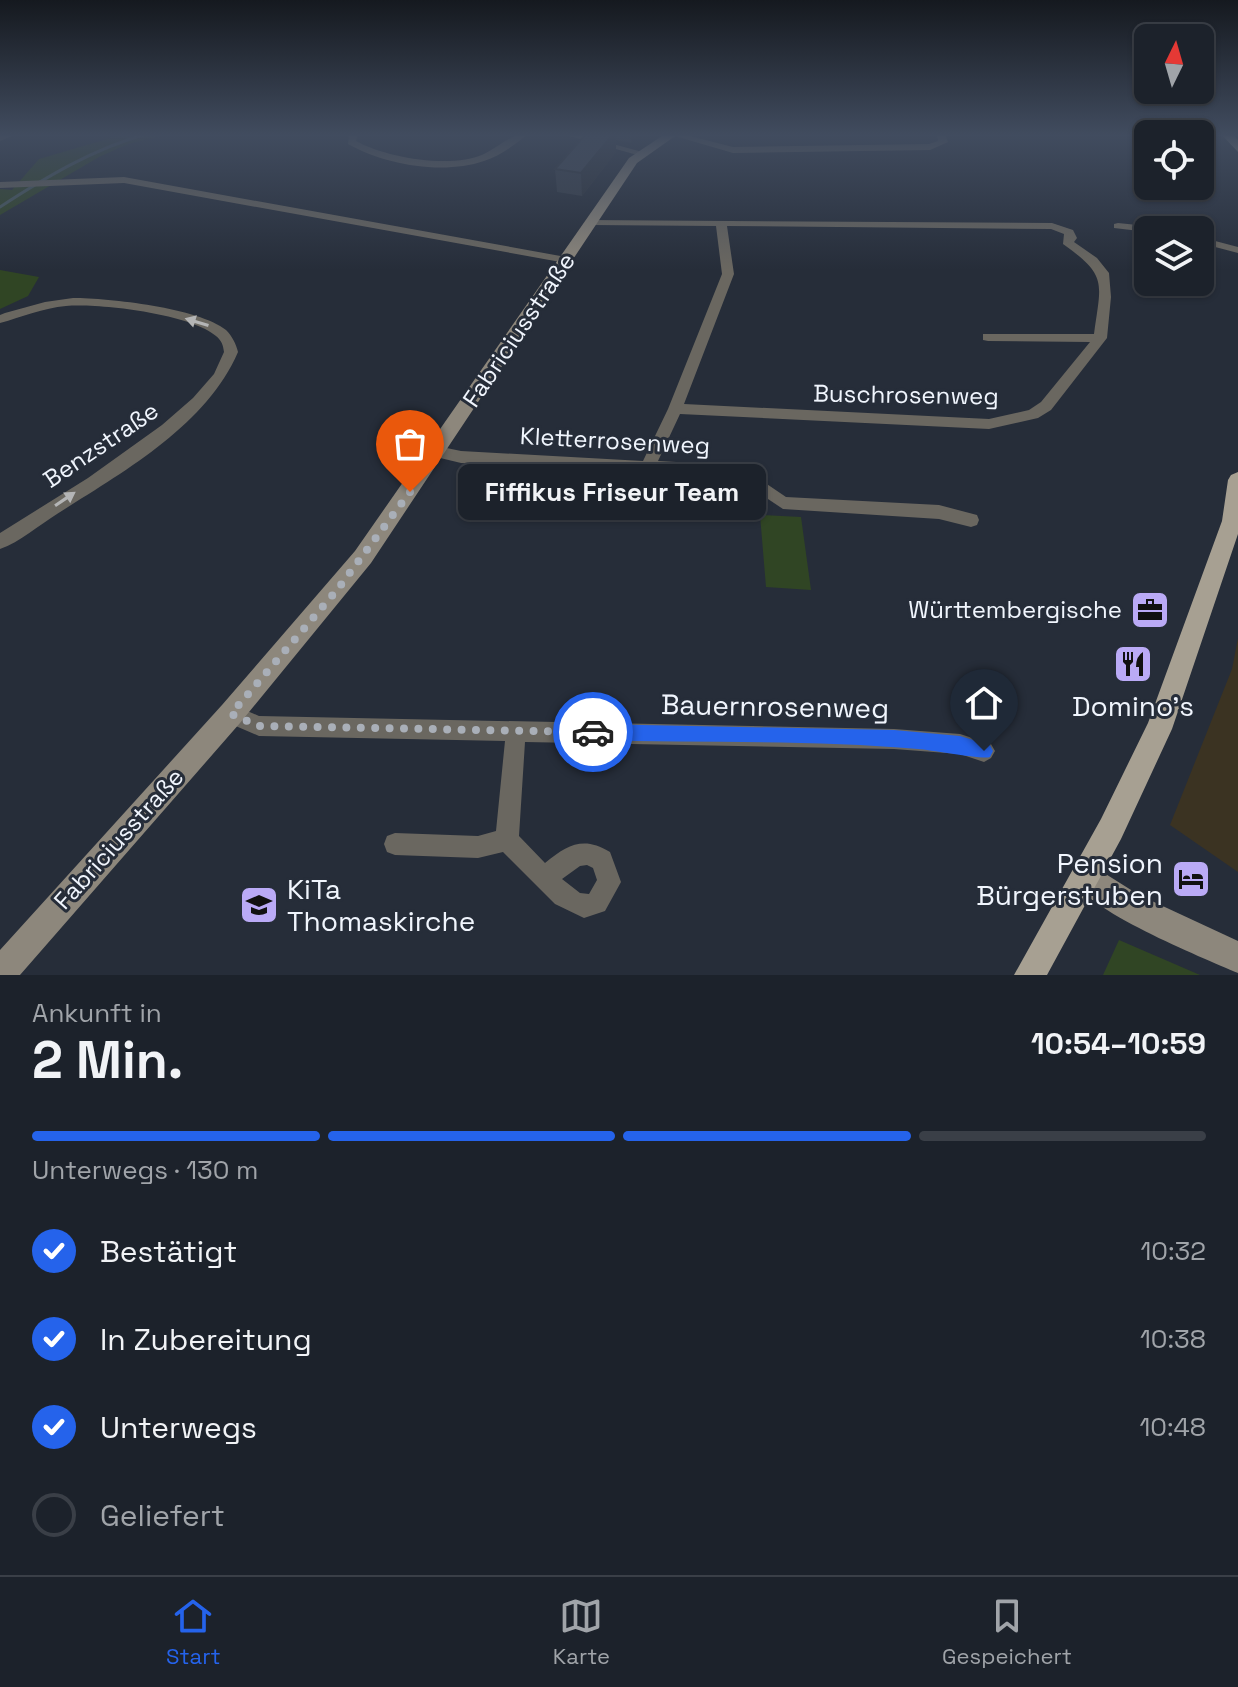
<!DOCTYPE html>
<html lang="de">
<head>
<meta charset="utf-8">
<style>
	:root { --surface:#1c222b; --page:#252a33; --text:#f1f3f6; --muted:#a0a4a9; --line:#3a3f47; --accent:#2563eb }
	body { margin:0; font-family:"Space Grotesk",sans-serif; background:var(--page); color:var(--text); height:100vh; display:flex; flex-direction:column; font-size:30px; white-space:nowrap }
	* { box-sizing:border-box; margin:0 }
	p { font-size:26px; color:var(--muted) }
	.icon { flex:none; width:44px; height:44px; fill:none; stroke:currentColor; stroke-width:2; stroke-linecap:round; stroke-linejoin:round }
	.map { position:relative; height:975px; overflow:hidden }
	.details { display:flex; flex-direction:column; background:var(--surface); flex:1 }
	.details>* { flex:none }
	.needle { width:52px; rotate:5deg }
	.tools { position:absolute; left:1134px; top:24px; display:grid; gap:16px }
	.tools a { display:grid; place-items:center; width:80px; height:80px; border-radius:12px; background:var(--surface); box-shadow:0 2px 6px #0004,0 0 0 2px var(--line); font-size:40px }
	.pin { position:absolute; display:grid; place-items:center; width:68px; height:68px; color:#fff; margin:-82px -34px; border-radius:50% 50% 50% 0; rotate:-45deg; box-shadow:0 0 8px #0007 }
	.pin .icon { rotate:45deg }
	.courier { position:absolute; display:grid; place-items:center; width:80px; height:80px; margin:-40px; border:6px solid #2563eb; border-radius:50%; background:#fff; color:#222; box-shadow:0 2px 10px #0007 }
	.bubble { position:absolute; height:56px; border-radius:12px; background:var(--surface); box-shadow:0 2px 6px #0004,0 0 0 2px var(--line); font-size:26px; font-weight:700; line-height:56px; text-align:center }
	.overview em { font-style:normal; font-weight:700 }
	.overview div { display:flex; flex-direction:column-reverse }
	.overview { display:flex; align-items:center; justify-content:space-between; height:136px; padding:0 32px }
	h1 { font-size:52px; font-weight:700; line-height:60px }
	.bar { display:grid; grid-template-columns:repeat(4,1fr); gap:12px 8px; align-content:center; height:96px; padding:0 32px }
	.bar i { height:10px; border-radius:6px; background:var(--line) }
	.bar .on { background:var(--accent) }
	.bar p { grid-column:span 4 }
	ol { padding:0 32px; list-style:none }
	li { display:flex; align-items:center; gap:24px; height:88px }
	li p { margin-inline-start:auto }
	li .icon { padding:8px; border-radius:50%; background:var(--accent); color:#fff; stroke-width:4 }
	li:last-child { color:var(--muted) }
	li i { width:44px; height:44px; border:4px solid var(--line); border-radius:50% }
	.tabs { display:flex; justify-content:space-around; align-items:center; height:112px; border-top:2px solid var(--line); background:var(--surface); font-size:22px; color:var(--muted) }
	.tabs a { display:grid; justify-items:center; gap:4px }
	.tabs .on { color:var(--accent) }
	.map>svg:first-child { display:block }
	.commercial { fill:#3b3322 }
	.green { fill:#304524 }
	.lines { fill:none; stroke-linecap:round; stroke-linejoin:round }
	.stream { stroke:#4a5c60; stroke-width:3 }
	.street { fill:#6a6760; fill-rule:evenodd }
	.secondary { fill:#8d877c; fill-rule:evenodd }
	.primary { fill:#a7a092; fill-rule:evenodd }
	.wall { fill:#363d48 }
	.shaded-wall { fill:#2c323b }
	.building { fill:#3f4754; stroke:#2c323b; stroke-width:2 }
	.oneway { fill:#b4b5b6 }
	.route { fill:#2563eb }
	.done { stroke:#a9afb8; stroke-width:8; stroke-dasharray:0 14.4 }
	.labels { text-anchor:middle; stroke-width:6; stroke-linejoin:round; paint-order:stroke }
	.street-label { font-size:24px; fill:#f0f5fd; stroke:#262d39 }
	.poi-label { font-size:24px; fill:#f0f5fd; stroke:#262d39; text-anchor:end }
	.near-street-label { font-size:28px; fill:#f0f5fd; stroke:#262d39 }
	.near-poi-label { font-size:28px; fill:#f0f5fd; stroke:#262d39 }
</style>
</head>
<body>
<div class="map">
<svg width="1238" height="975" viewBox="0 0 1238 975">
	<rect width="100%" height="100%" fill="#262d39"/>
	<polygon class="commercial" points="1238,638 1238,872 1170,825 1232,669"/>
	<g class="green">
		<polygon points="124,134 169,134 128,144 99,157 0,215 0,189 12,190 39,159"/>
		<polygon points="0,270 39,277 28,296 0,309"/>
		<polygon points="760,515 801,517 811,590 766,587"/>
		<polygon points="1119,940 1200,975 1103,975"/>
	</g>
	<g class="lines">
		<path class="stream" d="M0,207C46,177 93,149 146,134"/>
		<g class="street">
			<polygon points="4,134 17,134 0,141 0,135"/>
			<path d="M349,134H358L356,141C387,158 451,169 484,154C499,147 511,133 528,134C516,144 500,156 484,161C443,175 385,165 348,144Z"/>
			<polygon points="562,134 576,134 646,153 641,156"/>
			<polygon points="668,134 682,134 733,147 929,144 938,141 937,134 945,134 948,142 930,150 733,153"/>
			<polygon points="124,177 566,257 572,260 566,263 124,183 0,188 0,182"/>
			<path d="M587,220L1052,223L1073,230L1077,238L1074,242L1097,258L1109,273L1111,297L1107,338L1051,410L1038,418L989,429L680,414L658,461L731,465L743,468L786,497L939,505L977,515L979,520L977,525L971,527L939,519L783,509L738,479L731,477L461,463L432,456L429,452L432,448L437,446L461,451L643,461L668,409L722,274L716,226L591,225L587,224ZM727,226L1051,229L1064,234L1063,244C1108,276 1101,282 1094,334H983V340L988,341L1090,342L1041,402L1029,410L989,419L684,404L734,274Z"/>
			<polygon points="1118,223 1157,227 1163,230 1148,230 1148,232 1114,228 1114,224"/>
			<polygon points="1200,237 1238,247 1238,253 1200,243"/>
			<path d="M73,298C109,298 199,308 226,330C232,336 236,344 238,352C206,426 123,472 57,514C39,525 20,542 0,549V533L88,478L162,425L193,398L214,374L224,352C223,345 222,341 216,336C191,314 99,303 66,306C43,308 22,317 0,323V315L5,313L45,302Z"/>
			<path d="M231,704L259,716L894,729L960,734L991,744L995,751L991,758L984,762L960,754L894,749L525,742L519,836L545,863C568,844 584,836 610,852L621,882L605,911L584,918L555,904L503,852L478,858L395,855L387,852L384,844L387,836L395,833L478,836L496,831L505,741L259,736L224,721L221,714L224,707ZM587,865L593,868L597,880L589,894L580,893L562,879L580,866Z"/>
		</g>
		<g class="secondary">
			<polygon points="665,134 678,134 637,163 371,563 240,723 20,975 0,975 0,950 222,705 355,551 629,158"/>
			<path d="M1085,861L1139,895L1238,941V973C1201,957 1084,910 1070,876L1075,866Z"/>
		</g>
		<g class="primary">
			<polygon points="1221,134 1233,134 1238,140 1238,152"/>
			<polygon points="1238,472 1238,534 1172,729 1121,839 1047,975 1014,975 1101,819 1148,723 1222,521 1228,480 1231,475"/>
		</g>
	</g>
	<polygon class="wall" points="586,134 638,134 631,143 616,140 616,152 582,196 557,192 555,169"/>
	<g class="shaded-wall">
		<polygon points="613,134 616,134 616,152 582,196 581,173"/>
		<polygon points="634,134 638,134 631,143 631,138"/>
	</g>
	<g class="building">
		<polygon points="586,134 613,134 581,173 555,169"/>
		<polygon points="616,134 634,134 631,138 616,135"/>
	</g>
	<defs><path id="oneway-solid" d="M-6-.8H1V-3.2L6.5 0L1 3.2V.8H-6Z" transform="scale(2)"/></defs>
	<g class="oneway">
		<use href="#oneway-solid" transform="translate(197 322) rotate(-163)"/>
		<use href="#oneway-solid" transform="translate(65 499) rotate(-34)"/>
	</g>
	<linearGradient id="sky" x2="0" y2="1"><stop stop-color="#15191f"/><stop offset="0.5" stop-color="#414c5f"/><stop offset="1" stop-color="#414c5f" stop-opacity="0"/></linearGradient>
	<rect width="1238" height="270" fill="url(#sky)"/>
	<path class="route" d="M593,724L894,730L960,736L990,745L993,751L990,757C984,760 931,750 918,749C811,740 701,743 593,740L587,738L585,732L587,726Z"/>
	<g class="lines">
		<polyline class="done" points="410,492 337,590 231,714 259,726 593,732"/>
	</g>
	<defs>
		<symbol id="office-square" viewBox="-11 -11 22 22"><rect x="-9" y="-9" width="18" height="18" rx="4" fill="#baaaf6" stroke="#262d39"/><path d="M-6-3h4V-5.5h4V-3h4V5H-6ZM-1-4.5V-3h2v-1.5ZM-6 0V1H6V0Z" fill="#111"/></symbol>
		<symbol id="restaurant-square" viewBox="-11 -11 22 22"><rect x="-9" y="-9" width="18" height="18" rx="4" fill="#baaaf6" stroke="#262d39"/><path d="M-5-6h1v4h1v-4h1v4h1v-4h1v5L-1.5 .5V6h-2V.5L-5-1ZM5-6V6H3V1.5H1.5Q1.5-4 5-6Z" fill="#111"/></symbol>
		<symbol id="hotel-square" viewBox="-11 -11 22 22"><rect x="-9" y="-9" width="18" height="18" rx="4" fill="#baaaf6" stroke="#262d39"/><path d="M-6-4.5h1.5V1H6V5H4.5V3h-9V5H-6ZM-4 0a1.8 1.8 0 1 1 3.6 0ZM.5 0V-2.5h3Q6-2.5 6 0Z" fill="#111"/></symbol>
		<symbol id="school-square" viewBox="-11 -11 22 22"><rect x="-9" y="-9" width="18" height="18" rx="4" fill="#baaaf6" stroke="#262d39"/><path d="M0-5L7-2L0 1L-7-2ZM-4 1L0 2.5L4 1V4Q0 6-4 4Z" fill="#111"/></symbol>
	</defs>
	<g fill-rule="evenodd">
		<use href="#office-square" x="1128" y="588" width="44" height="44"/>
		<use href="#restaurant-square" x="1111" y="642" width="44" height="44"/>
		<use href="#hotel-square" x="1169" y="857" width="44" height="44"/>
		<use href="#school-square" x="237" y="883" width="44" height="44"/>
	</g>
	<g class="labels">
		<g class="street-label">
			<text transform="translate(519 330) rotate(-56)" y="8">Fabriciusstraße</text>
			<text transform="translate(906 395) rotate(1)" y="8">Buschrosenweg</text>
			<text transform="translate(615 441) rotate(3)" y="8">Kletterrosenweg</text>
			<text transform="translate(101 445) rotate(-34)" y="8">Benzstraße</text>
			<text transform="translate(119 839) rotate(-48)" y="8">Fabriciusstraße</text>
		</g>
		<g class="poi-label">
			<text x="1122" y="618">Württembergische</text>
		</g>
		<g class="near-street-label">
			<text transform="translate(775 706) rotate(1)" y="10">Bauernrosenweg</text>
		</g>
		<g class="near-poi-label">
			<text x="1133" y="716">Domino's</text>
			<text x="1163" y="873" text-anchor="end">Pension<tspan x="1163" dy="32">Bürgerstuben</tspan></text>
			<text x="287" y="899" text-anchor="start">KiTa<tspan x="287" dy="32">Thomaskirche</tspan></text>
		</g>
	</g>
</svg>
<div class="tools">
<a><svg class="needle" viewBox="-14 -14 28 28"><path d="M0-13l5 13h-10z" fill="#e53935"/><path d="M0 13l5-13h-10z" fill="#a0a4a9"/></svg></a>
<a><svg class="icon" aria-label="locate" viewBox="0 0 24 24"><circle cx="12" cy="12" r="6"/><path d="M12 2v4M12 18v4M2 12h4M18 12h4"/></svg></a>
<a><svg class="icon" aria-label="layers" viewBox="0 0 24 24"><path d="M12 4l9 5-9 5-9-5zM3 14l9 5 9-5"/></svg></a>
</div>
<div class="pin" style="left:410px;top:492px;background:#ea580c"><svg class="icon" aria-label="bag" viewBox="0 0 24 24"><path d="M5 8h14l-1 12H6zM9 8a3 3 0 0 1 6 0"/></svg></div>
<div class="pin" style="left:984px;top:751px;background:#1f2937"><svg class="icon" aria-label="home" viewBox="0 0 24 24"><path d="M3 11l9-7 9 7M6 9v11h12V9"/></svg></div>
<div class="courier" style="left:593px;top:732px"><svg class="icon" aria-label="car" viewBox="0 0 24 24"><path d="M5 17H2v-5l4-1 3-4h7l3 4 3 1v5h-3M9 17h6M6 11h13"/><circle cx="7" cy="17" r="2"/><circle cx="17" cy="17" r="2"/></svg></div>
<div class="bubble" style="left:458px;top:464px;width:308px">Fiffikus Friseur Team</div>
</div>
<section class="details">
<div class="overview"><div><h1>2 Min.</h1><p>Ankunft in</p></div><em>10:54–10:59</em></div>
<div class="bar"><i class="on"></i><i class="on"></i><i class="on"></i><i></i><p>Unterwegs · 130 m</p></div>
<ol>
<li><svg class="icon" aria-label="check" viewBox="0 0 24 24"><path d="M5 12l5 5 9-10"/></svg>Bestätigt<p>10:32</p></li>
<li><svg class="icon" aria-label="check" viewBox="0 0 24 24"><path d="M5 12l5 5 9-10"/></svg>In Zubereitung<p>10:38</p></li>
<li><svg class="icon" aria-label="check" viewBox="0 0 24 24"><path d="M5 12l5 5 9-10"/></svg>Unterwegs<p>10:48</p></li>
<li><i></i>Geliefert</li>
</ol>
</section>
<nav class="tabs">
<a class="on"><svg class="icon" aria-label="home" viewBox="0 0 24 24"><path d="M3 11l9-7 9 7M6 9v11h12V9"/></svg>Start</a>
<a><svg class="icon" aria-label="map" viewBox="0 0 24 24"><path d="M3 6l6-2 6 2 6-2v14l-6 2-6-2-6 2zM9 4v14M15 6v14"/></svg>Karte</a>
<a><svg class="icon" aria-label="saved" viewBox="0 0 24 24"><path d="M7 4h10v16l-5-4-5 4z"/></svg>Gespeichert</a>
</nav>
</body>
</html>
